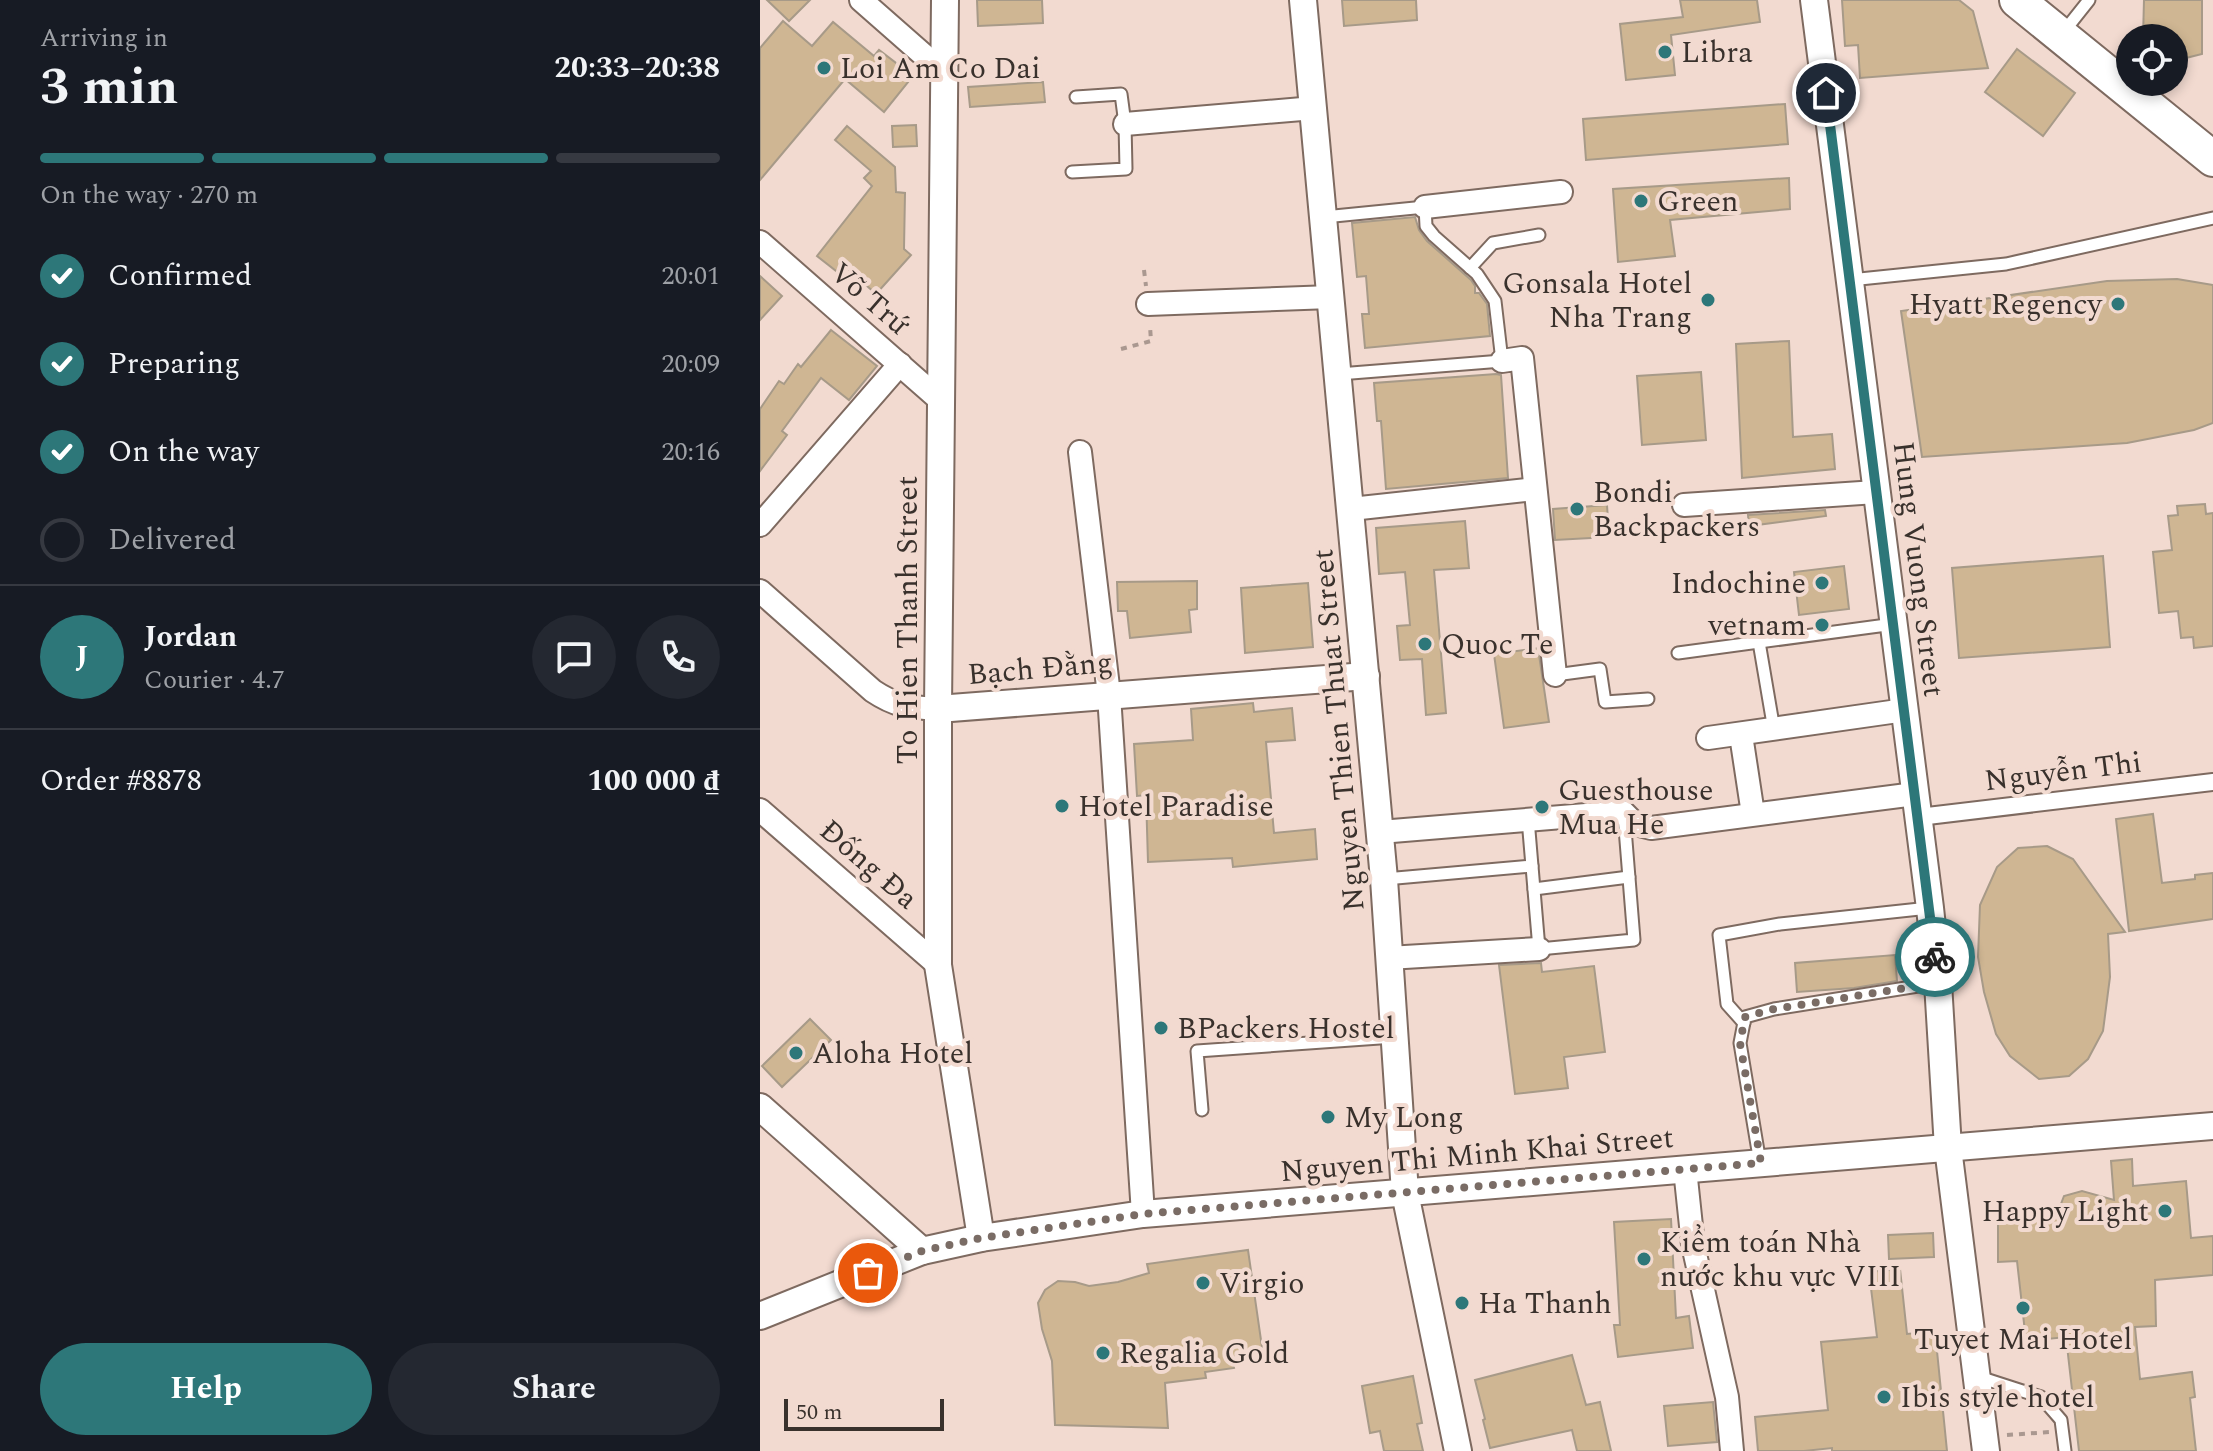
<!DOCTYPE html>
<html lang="en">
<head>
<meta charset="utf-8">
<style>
	:root { --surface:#171b24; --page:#242831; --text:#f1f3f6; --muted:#9ea1a6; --line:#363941; --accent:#2d7779 }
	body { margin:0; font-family:Spectral,serif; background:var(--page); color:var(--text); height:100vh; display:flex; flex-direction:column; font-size:30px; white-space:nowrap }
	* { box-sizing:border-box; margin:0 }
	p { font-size:26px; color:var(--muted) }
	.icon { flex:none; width:44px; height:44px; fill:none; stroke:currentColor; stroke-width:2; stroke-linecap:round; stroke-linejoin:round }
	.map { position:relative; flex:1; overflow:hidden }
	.details { display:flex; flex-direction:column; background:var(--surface); width:760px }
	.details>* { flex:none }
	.buttons { position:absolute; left:1356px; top:24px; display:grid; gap:16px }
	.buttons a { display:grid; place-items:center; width:72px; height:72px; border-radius:50%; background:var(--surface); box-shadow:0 4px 12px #0003; font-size:40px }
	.scale { position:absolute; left:24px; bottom:20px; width:160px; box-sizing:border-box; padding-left:8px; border:4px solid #39312c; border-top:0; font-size:22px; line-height:28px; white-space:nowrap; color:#39312c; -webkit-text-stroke:6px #f2dad0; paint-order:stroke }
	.pin { position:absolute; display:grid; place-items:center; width:68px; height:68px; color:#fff; margin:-34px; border:4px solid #fff; border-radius:50%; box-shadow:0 2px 8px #0007 }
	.courier { position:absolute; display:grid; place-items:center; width:80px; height:80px; margin:-40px; border:6px solid #2d7779; border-radius:50%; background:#fff; color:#222; box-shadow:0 2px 10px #0007 }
	.overview em { font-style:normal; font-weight:700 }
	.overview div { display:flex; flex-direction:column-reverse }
	.overview { display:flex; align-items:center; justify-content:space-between; height:136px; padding:0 40px }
	h1 { font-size:52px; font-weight:700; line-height:60px }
	.bar { display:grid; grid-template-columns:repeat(4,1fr); gap:12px 8px; align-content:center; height:96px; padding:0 40px }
	.bar i { height:10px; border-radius:6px; background:var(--line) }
	.bar .on { background:var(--accent) }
	.bar p { grid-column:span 4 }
	.line { display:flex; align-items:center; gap:20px; padding:0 40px; border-top:2px solid var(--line) }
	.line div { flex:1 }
	.round { display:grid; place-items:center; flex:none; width:84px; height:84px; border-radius:42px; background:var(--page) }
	ol { padding:0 40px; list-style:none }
	li { display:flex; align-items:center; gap:24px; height:88px }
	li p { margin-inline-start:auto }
	li .icon { padding:8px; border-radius:50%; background:var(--accent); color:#fff; stroke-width:4 }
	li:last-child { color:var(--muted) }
	li i { width:44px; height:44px; border:4px solid var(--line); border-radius:50% }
	.button { display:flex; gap:16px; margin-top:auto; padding:16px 40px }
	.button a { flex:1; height:92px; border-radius:48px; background:var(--accent); color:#fff; font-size:32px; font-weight:700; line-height:92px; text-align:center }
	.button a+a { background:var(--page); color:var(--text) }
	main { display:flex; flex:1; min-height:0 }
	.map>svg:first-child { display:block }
	.building { fill:#cfb693; stroke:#a79a88; stroke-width:2 }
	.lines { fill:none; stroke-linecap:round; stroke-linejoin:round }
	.service-casing { stroke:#7e6a60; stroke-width:15 }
	.pedestrian-casing { stroke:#7e6a60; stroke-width:20 }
	.minor-casing { stroke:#7e6a60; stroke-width:26 }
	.tertiary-casing { stroke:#7e6a60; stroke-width:30 }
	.primary-casing { stroke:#7e6a60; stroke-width:38 }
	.path { stroke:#aa9890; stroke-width:4; stroke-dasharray:6 6; stroke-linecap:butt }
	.service { stroke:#fff; stroke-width:11 }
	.pedestrian { stroke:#fff; stroke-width:16 }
	.minor { stroke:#fff; stroke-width:22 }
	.tertiary { stroke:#fff; stroke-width:26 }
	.primary { stroke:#fff; stroke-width:34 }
	.done { stroke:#7a6c65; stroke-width:8; stroke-dasharray:0 14.4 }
	.route { stroke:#2d7779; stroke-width:10 }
	.poi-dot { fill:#2d7779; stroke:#f2dad0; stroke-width:3 }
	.labels { text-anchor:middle; stroke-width:8; stroke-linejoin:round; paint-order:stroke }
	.poi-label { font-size:30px; fill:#39312c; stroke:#f2dad0; text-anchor:start }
	.street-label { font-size:30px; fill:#39312c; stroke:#f2dad0 }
</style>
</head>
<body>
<main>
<section class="details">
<div class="overview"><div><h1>3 min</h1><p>Arriving in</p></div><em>20:33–20:38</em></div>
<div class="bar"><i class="on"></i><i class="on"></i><i class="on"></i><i></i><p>On the way · 270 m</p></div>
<ol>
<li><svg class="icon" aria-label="check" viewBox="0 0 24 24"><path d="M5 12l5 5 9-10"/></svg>Confirmed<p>20:01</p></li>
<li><svg class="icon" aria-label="check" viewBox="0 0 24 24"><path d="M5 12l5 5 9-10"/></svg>Preparing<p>20:09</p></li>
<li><svg class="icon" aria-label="check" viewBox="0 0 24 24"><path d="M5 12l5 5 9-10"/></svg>On the way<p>20:16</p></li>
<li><i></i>Delivered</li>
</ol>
<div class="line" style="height:144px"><b class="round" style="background:var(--accent);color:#fff">J</b><div><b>Jordan</b><p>Courier · 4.7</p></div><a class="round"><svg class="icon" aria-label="chat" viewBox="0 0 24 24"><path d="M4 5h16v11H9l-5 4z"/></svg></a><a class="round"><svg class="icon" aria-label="phone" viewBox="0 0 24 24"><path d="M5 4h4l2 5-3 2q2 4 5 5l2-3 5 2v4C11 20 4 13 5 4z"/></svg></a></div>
<div class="line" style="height:104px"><div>Order #8878</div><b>100 000 ₫</b></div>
<div class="button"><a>Help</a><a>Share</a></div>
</section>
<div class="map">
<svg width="1453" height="1451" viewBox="0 0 1453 1451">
	<rect width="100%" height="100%" fill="#f2dad0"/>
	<g class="building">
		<polygon points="7,0 50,0 29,21"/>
		<polygon points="217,0 282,0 283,23 218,26"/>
		<polygon points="582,0 656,0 657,20 584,26"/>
		<polygon points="920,0 997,0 1000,22 911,35 915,75 866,80 860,24 923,17"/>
		<polygon points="1082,0 1199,0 1213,11 1228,68 1100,78 1098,45 1085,46"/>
		<polygon points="1384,0 1442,0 1442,54 1426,58 1414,66 1414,38 1383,38"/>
		<polygon points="23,21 52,46 73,22 114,56 119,50 153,76 124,112 85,79 0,180 0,48"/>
		<polygon points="1257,49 1315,93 1283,136 1225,92"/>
		<polygon points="283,82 285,102 210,107 208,87"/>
		<polygon points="1025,104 1028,144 826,160 823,119"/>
		<polygon points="156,125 157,146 133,147 132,126"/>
		<polygon points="87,126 135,167 136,192 145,193 144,249 151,255 116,294 86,267 80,274 57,256 112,186 104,178 111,171 75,140"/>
		<polygon points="1029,178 1030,209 910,220 915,256 858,262 853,189"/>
		<polygon points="655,217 659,230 667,241 711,280 715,286 715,293 719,293 727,304 730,336 605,348 602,314 609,314 606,276 597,277 592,223"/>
		<polygon points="0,276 22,296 0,320"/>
		<polygon points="1417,279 1453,285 1453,423 1434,430 1367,443 1162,457 1141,311 1347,281"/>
		<polygon points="71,330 117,366 89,400 61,378 22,431 27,435 0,471 0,409 19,381 24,384 38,364 41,367"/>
		<polygon points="1029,341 1033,437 1072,434 1075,469 982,478 976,344"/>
		<polygon points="941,372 946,440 882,445 877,376"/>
		<polygon points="736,374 741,375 748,478 626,489 621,421 617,421 614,383"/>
		<polygon points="1445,504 1446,514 1453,513 1453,646 1434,648 1433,637 1421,638 1418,611 1399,613 1393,552 1412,550 1408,516 1418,515 1417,506"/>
		<polygon points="847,505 849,537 795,540 793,509"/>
		<polygon points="1065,510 1066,516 989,526 988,515"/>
		<polygon points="705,521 709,568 674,570 686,713 666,715 662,659 640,660 637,626 650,625 645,572 619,574 616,528"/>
		<polygon points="1343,556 1350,647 1199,658 1192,568"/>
		<polygon points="1084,566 1089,609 1039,615 1034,572"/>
		<polygon points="437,581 437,609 429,610 431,632 370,638 367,611 358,611 357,582"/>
		<polygon points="548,583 553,647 485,653 481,588"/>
		<polygon points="778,648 789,722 744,728 734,654"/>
		<polygon points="493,703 494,712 532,708 535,740 506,742 514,833 555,829 557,859 473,867 472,858 388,862 386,795 377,796 374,744 433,740 431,709"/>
		<polygon points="1393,814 1402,883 1435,879 1435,875 1453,873 1453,919 1369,931 1356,819"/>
		<polygon points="1287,846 1313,859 1365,932 1348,934 1350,977 1343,1031 1328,1059 1309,1076 1279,1079 1250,1056 1236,1034 1224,992 1218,957 1220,905 1237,867 1258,848"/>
		<polygon points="1135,955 1137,981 1094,988 1037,992 1035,963"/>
		<polygon points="781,963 782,972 834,966 845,1052 804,1057 808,1088 755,1094 739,965"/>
		<polygon points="50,1019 71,1040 22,1087 2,1066"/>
		<polygon points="1372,1159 1373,1186 1426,1181 1431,1238 1453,1236 1453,1275 1395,1280 1396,1326 1375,1327 1380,1379 1432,1372 1435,1397 1430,1398 1436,1451 1319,1451 1306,1337 1266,1341 1257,1261 1238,1262 1238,1215 1246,1211 1299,1209 1304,1196 1322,1191 1354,1200 1351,1161"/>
		<polygon points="911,1219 916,1318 929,1316 933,1348 858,1357 854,1325 860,1325 854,1222"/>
		<polygon points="1173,1233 1174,1257 1129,1259 1128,1235"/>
		<polygon points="488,1250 502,1347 497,1348 498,1354 472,1358 474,1368 445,1372 446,1378 405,1383 408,1428 295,1425 292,1361 282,1329 278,1303 285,1290 298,1281 315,1282 329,1286 358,1282 389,1273 387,1264"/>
		<polygon points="1140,1269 1147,1334 1175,1331 1187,1451 1072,1451 1072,1448 1044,1451 998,1451 995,1417 1068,1410 1061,1342 1117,1337 1109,1272"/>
		<polygon points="812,1355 826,1405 840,1402 851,1451 817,1451 812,1430 730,1448 723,1420 725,1419 715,1380"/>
		<polygon points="653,1376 662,1423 657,1424 663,1451 624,1451 620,1431 610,1433 602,1386"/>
		<polygon points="953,1402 957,1442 908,1446 904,1406"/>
	</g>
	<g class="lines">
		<defs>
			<g id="service">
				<polyline points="1302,34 1329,0"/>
				<polyline points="312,172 366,169 365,124 361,94 316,97"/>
				<polyline points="564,217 665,207 666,226 674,236 717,274 735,301 742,361 579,374"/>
				<polyline points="710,268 733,243 779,235"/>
				<polyline points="1090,280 1246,264 1453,218"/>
				<polyline points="999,642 1014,730"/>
				<polyline points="918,653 1134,624"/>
				<polyline points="795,675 840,669 845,702 888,699"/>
				<polyline points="768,819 779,949 874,940 864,816"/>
				<polyline points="625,879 772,866"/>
				<polyline points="774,889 869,877"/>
				<polyline points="984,1023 967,1004 959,935 1020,924 1169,908"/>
				<polyline points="442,1110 437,1051 634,1037"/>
				<polyline points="1000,1163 980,1043 985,1017 1014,1009 1177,983"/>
				<polyline points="1219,1377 1281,1397 1301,1420 1305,1451"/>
			</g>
			<polyline id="pedestrian" points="1159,817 1453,782"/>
			<g id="minor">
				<polyline points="101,0 183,72"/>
				<polyline points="365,124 554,108"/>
				<polyline points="665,207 801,192"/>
				<polyline points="0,242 180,400"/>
				<polyline points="388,304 571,297"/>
				<polyline points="742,361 762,358 795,675"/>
				<polyline points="320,452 349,695 383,1214"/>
				<polyline points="924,505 1116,492"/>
				<polyline points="591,509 775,489"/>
				<polyline points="0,525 140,364"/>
				<path d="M0,591L113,691C137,707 150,707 178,709"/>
				<polyline points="981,735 993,814"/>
				<polyline points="948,738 1145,710"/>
				<polyline points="0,810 178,965"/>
				<polyline points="620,832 863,812 875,824 891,828 1155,794"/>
				<polyline points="628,958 779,949"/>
				<polyline points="925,1169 933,1245 967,1397 972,1451"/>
			</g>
			<g id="tertiary">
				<polyline points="185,0 178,709 178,965 221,1238"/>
				<polyline points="543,0 624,879 645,1193 698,1451"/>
				<polyline points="1054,0 1170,908 1178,983 1188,1148 1226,1451"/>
				<polyline points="178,709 606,676"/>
				<polyline points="0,1107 162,1251"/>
				<polyline points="0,1316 162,1251 221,1238 383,1214 1453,1126"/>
			</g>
			<polyline id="primary" points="1257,0 1453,159"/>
		</defs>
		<use href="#service" class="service-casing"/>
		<use href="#pedestrian" class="pedestrian-casing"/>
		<use href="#minor" class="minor-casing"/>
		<use href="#tertiary" class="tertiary-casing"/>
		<use href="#primary" class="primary-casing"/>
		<g class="path">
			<polyline points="384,270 386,286"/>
			<polyline points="361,349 391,341 390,326"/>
			<polyline points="1247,1435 1290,1432"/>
		</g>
		<use href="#service" class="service"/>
		<use href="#pedestrian" class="pedestrian"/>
		<use href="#minor" class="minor"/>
		<use href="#tertiary" class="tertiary"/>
		<use href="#primary" class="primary"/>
	</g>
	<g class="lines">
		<polyline class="done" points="108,1273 162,1251 221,1238 383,1214 1001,1163 980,1043 985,1017 1014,1009 1178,983 1175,957"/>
		<polyline class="route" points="1066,93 1175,957"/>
	</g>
	<g class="poi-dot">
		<circle cx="905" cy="52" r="8"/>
		<circle cx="64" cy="68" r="8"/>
		<circle cx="881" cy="201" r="8"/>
		<circle cx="948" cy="300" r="8"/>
		<circle cx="1358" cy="304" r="8"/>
		<circle cx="817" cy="509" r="8"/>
		<circle cx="1062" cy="583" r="8"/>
		<circle cx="1062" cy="625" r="8"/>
		<circle cx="665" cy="644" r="8"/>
		<circle cx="302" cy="806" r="8"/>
		<circle cx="782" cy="807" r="8"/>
		<circle cx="401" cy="1028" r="8"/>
		<circle cx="36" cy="1053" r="8"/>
		<circle cx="568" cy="1117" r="8"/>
		<circle cx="1405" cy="1211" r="8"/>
		<circle cx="884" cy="1259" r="8"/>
		<circle cx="443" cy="1283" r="8"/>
		<circle cx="702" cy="1303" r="8"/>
		<circle cx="1263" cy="1308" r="8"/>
		<circle cx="343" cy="1353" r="8"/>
		<circle cx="1124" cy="1397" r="8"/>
	</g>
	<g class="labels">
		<g class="poi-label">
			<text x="921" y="62">Libra</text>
			<text x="80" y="78">Loi Am Co Dai</text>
			<text x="897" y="211">Green</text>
			<text x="932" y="293" text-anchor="end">Gonsala Hotel<tspan x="932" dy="34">Nha Trang</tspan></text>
			<text x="1342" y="314" text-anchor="end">Hyatt Regency</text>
			<text x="833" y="502">Bondi<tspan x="833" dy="34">Backpackers</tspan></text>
			<text x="1046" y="593" text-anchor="end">Indochine</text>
			<text x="1046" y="635" text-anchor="end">vetnam</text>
			<text x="681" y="654">Quoc Te</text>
			<text x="798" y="800">Guesthouse<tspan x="798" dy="34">Mua He</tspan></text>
			<text x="318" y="816">Hotel Paradise</text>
			<text x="417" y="1038">BPackers Hostel</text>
			<text x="52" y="1063">Aloha Hotel</text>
			<text x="584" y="1127">My Long</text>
			<text x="1389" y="1221" text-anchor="end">Happy Light</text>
			<text x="900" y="1252">Kiểm toán Nhà<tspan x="900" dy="34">nước khu vực VIII</tspan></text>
			<text x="459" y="1293">Virgio</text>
			<text x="718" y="1313">Ha Thanh</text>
			<text x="1263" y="1349" text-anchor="middle">Tuyet Mai Hotel</text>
			<text x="359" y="1363">Regalia Gold</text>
			<text x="1140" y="1407">Ibis style hotel</text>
		</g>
		<g class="street-label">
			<text transform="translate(110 298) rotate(41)" y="10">Võ Trứ</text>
			<text transform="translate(1159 569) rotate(83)" y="10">Hung Vuong Street</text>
			<text transform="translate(147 620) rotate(-90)" y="10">To Hien Thanh Street</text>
			<text transform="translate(280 668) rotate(-5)" y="10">Bạch Đằng</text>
			<text transform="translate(578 730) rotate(-95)" y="10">Nguyen Thien Thuat Street</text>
			<text transform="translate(1303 771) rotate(-7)" y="10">Nguyễn Thi</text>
			<text transform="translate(109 864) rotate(41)" y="10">Đống Đa</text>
			<text transform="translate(717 1154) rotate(-5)" y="10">Nguyen Thi Minh Khai Street</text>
		</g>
	</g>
</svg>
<div class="buttons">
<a><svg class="icon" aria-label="locate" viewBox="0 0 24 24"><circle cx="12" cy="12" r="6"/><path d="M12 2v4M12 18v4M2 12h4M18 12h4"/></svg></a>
</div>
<div class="scale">50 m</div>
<div class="pin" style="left:108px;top:1273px;background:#ea580c"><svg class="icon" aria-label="bag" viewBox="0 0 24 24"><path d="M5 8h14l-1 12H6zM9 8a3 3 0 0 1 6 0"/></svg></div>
<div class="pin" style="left:1066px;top:93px;background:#1f2937"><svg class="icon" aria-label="home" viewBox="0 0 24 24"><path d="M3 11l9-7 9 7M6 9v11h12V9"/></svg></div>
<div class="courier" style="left:1175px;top:957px"><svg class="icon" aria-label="bike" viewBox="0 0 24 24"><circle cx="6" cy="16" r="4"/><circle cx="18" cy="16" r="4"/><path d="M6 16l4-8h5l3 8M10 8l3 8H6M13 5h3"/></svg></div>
</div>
</main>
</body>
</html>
